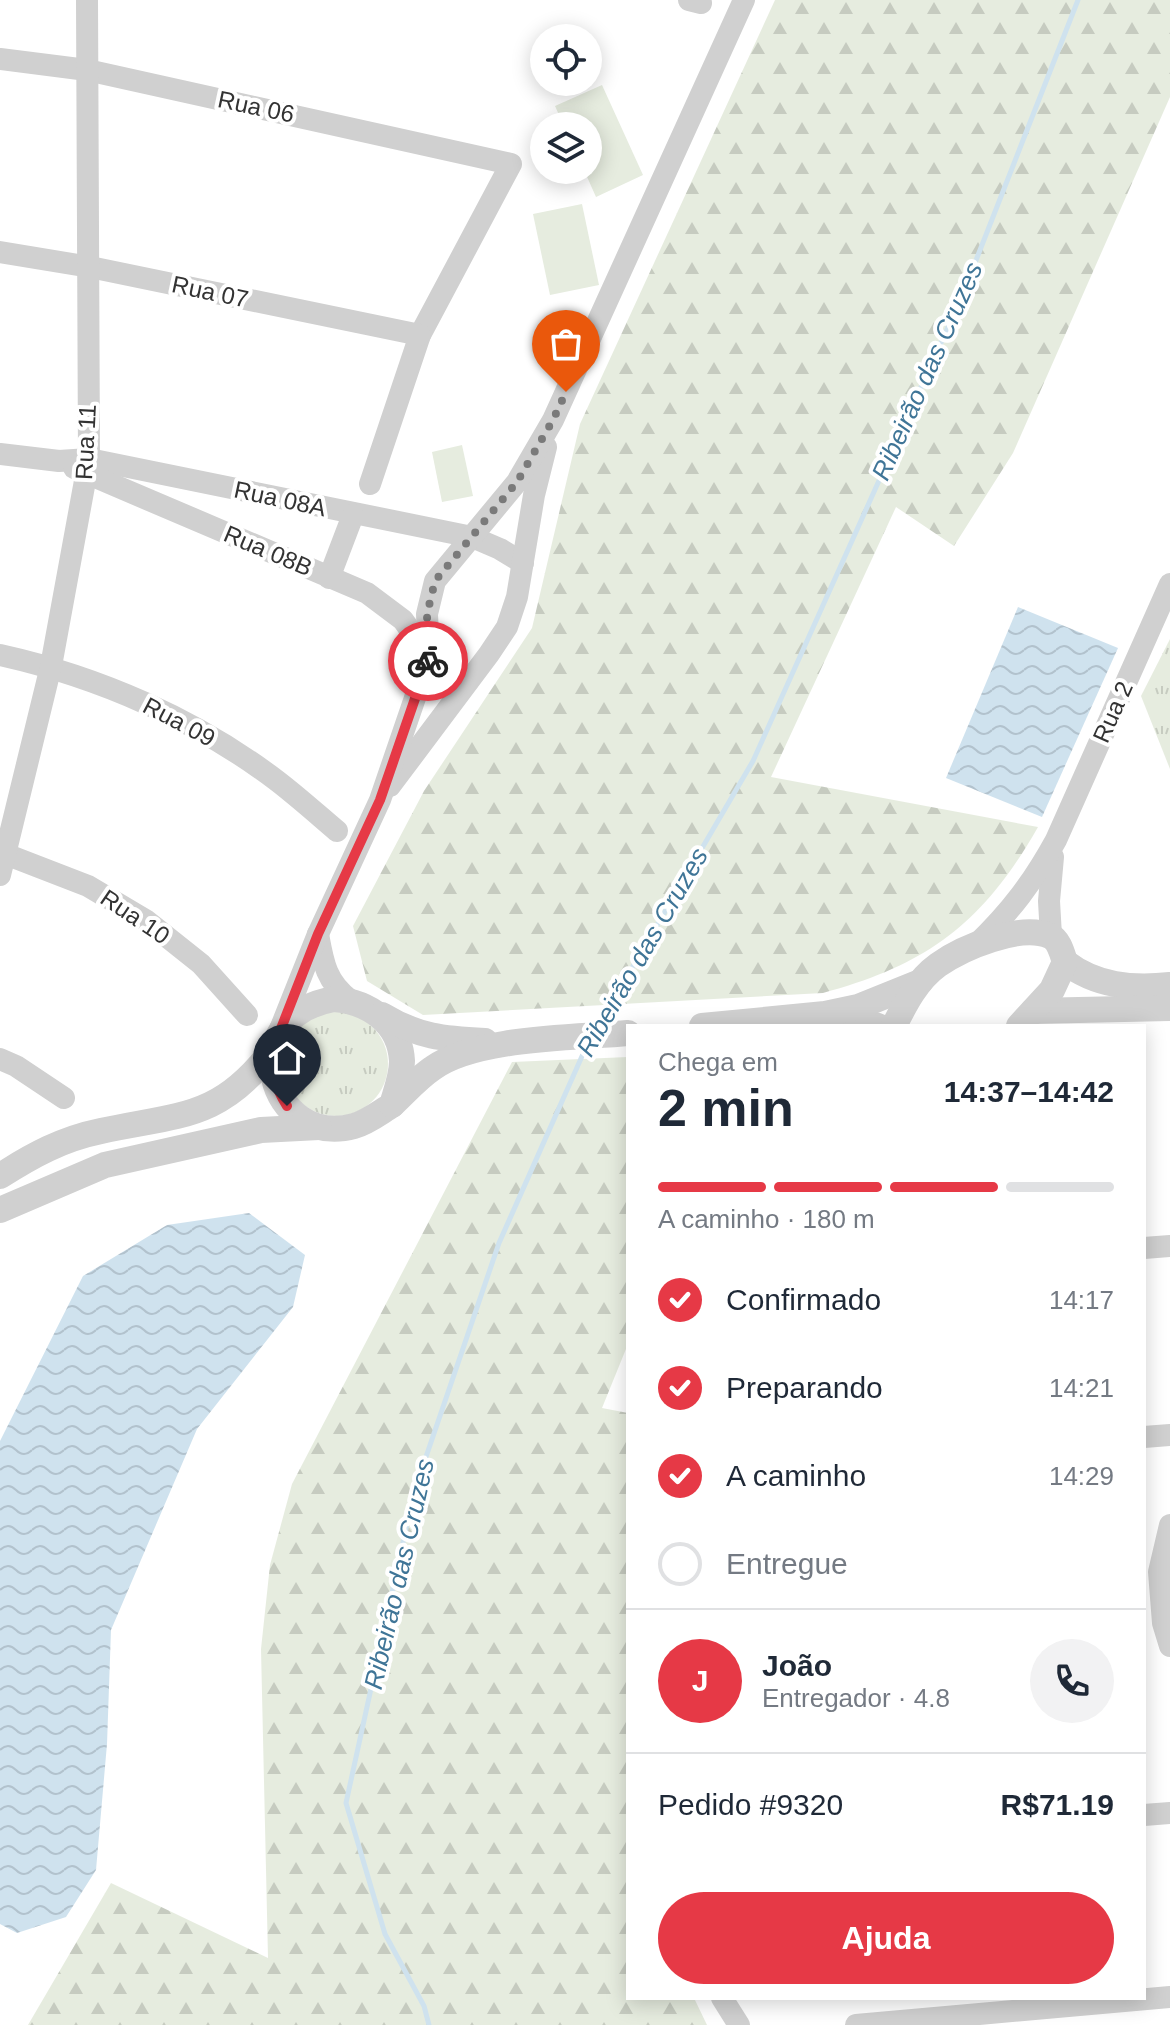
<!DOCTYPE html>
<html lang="pt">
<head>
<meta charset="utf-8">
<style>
	:root { --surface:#fff; --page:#f2f2f3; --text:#1f2937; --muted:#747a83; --line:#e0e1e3; --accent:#e63946 }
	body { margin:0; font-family:Helvetica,sans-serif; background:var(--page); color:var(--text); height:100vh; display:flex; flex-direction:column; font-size:30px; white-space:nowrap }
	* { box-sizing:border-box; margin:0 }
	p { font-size:26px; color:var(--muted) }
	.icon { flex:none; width:44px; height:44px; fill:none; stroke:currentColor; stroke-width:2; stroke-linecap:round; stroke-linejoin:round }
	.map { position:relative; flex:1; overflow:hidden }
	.sheet { position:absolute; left:626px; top:1024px; width:520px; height:976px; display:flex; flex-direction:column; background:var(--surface); border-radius:0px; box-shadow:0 4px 20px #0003 }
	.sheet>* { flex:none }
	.controls { position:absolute; left:530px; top:24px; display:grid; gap:16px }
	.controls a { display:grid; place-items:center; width:72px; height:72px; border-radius:50%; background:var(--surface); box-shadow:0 4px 20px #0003; font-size:40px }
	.pin { position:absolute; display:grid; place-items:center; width:68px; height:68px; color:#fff; margin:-82px -34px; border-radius:50% 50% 50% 0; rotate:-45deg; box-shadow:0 0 8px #0007 }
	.pin .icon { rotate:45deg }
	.courier { position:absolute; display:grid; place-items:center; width:80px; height:80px; margin:-40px; border:6px solid #e63946; border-radius:50%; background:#fff; color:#222; box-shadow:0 2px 10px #0007 }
	.head em { font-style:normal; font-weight:700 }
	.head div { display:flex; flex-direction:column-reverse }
	.head { display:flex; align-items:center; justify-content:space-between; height:136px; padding:0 32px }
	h1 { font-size:52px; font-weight:700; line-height:60px }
	.bar { display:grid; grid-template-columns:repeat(4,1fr); gap:12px 8px; align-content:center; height:96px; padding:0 32px }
	.bar i { height:10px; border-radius:6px; background:var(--line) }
	.bar .active { background:var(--accent) }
	.bar p { grid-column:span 4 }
	.line { display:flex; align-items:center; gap:20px; padding:0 32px; border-top:2px solid var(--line) }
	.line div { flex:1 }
	.round { display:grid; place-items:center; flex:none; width:84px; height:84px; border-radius:42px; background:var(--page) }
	ol { padding:0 32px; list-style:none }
	li { display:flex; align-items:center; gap:24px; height:88px }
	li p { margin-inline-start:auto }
	li .icon { padding:8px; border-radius:50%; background:var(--accent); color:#fff; stroke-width:4 }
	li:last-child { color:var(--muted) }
	li i { width:44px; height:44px; border:4px solid var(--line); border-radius:50% }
	.action { display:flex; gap:16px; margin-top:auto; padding:16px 32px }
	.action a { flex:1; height:92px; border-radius:48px; background:var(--accent); color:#fff; font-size:32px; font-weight:700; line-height:92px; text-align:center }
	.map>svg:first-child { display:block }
	.grass { fill:url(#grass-tufts) }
	.forest { fill:url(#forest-firs) }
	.garden { fill:#e6ecdf }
	.water { fill:url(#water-waves) }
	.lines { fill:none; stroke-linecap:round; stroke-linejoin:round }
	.stream { stroke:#cfe2ee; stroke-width:5 }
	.minor { stroke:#d0d0d0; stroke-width:22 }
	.tertiary { stroke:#d0d0d0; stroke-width:26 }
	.done { stroke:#7a7a7a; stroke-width:8; stroke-dasharray:0 14.4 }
	.route { stroke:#e63946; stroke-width:10 }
	.labels { text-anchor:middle; stroke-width:8; stroke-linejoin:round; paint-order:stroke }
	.street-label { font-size:24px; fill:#333; stroke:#fff }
	.water-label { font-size:26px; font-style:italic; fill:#3f7597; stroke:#fff }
</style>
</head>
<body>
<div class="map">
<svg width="1170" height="2025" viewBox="0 0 1170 2025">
	<defs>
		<pattern id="grass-tufts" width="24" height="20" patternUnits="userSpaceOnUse" patternTransform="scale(2)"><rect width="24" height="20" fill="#e6ecdf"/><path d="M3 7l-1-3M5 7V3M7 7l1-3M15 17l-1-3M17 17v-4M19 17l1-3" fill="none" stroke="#c6cbc0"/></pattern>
		<pattern id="forest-firs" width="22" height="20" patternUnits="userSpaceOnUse" patternTransform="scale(2)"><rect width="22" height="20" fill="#e6ecdf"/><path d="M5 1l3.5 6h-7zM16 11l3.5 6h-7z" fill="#c6cbc0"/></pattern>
		<pattern id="water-waves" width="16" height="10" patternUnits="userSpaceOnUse" patternTransform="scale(2)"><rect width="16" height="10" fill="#cfe2ee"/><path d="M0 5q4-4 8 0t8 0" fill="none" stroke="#b2c2cd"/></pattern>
	</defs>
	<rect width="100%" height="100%" fill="#fff"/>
	<g class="grass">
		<polygon points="1170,639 1170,769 1141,696"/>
		<circle cx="336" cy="1064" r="52"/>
	</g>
	<g class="forest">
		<path d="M775,0H1170V97L1013,453L954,546L896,507L771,777L1038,827C984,922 928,965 823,993L423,1015L367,981L353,926L424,791L532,628L580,424Z"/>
		<polygon points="628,1057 628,1344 602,1408 628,1413 628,1998 694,1998 707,2025 28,2025 111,1883 268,1958 261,1649 270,1565 292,1484 512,1062"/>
	</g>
	<g class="garden">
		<polygon points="602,85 643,175 596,197 584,170 588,170 588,126 564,126 555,106"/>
		<polygon points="582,204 599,285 550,295 533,214"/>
		<polygon points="462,445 473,496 442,502 432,452"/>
	</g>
	<g class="water">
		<polygon points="1018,607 1118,648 1042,817 946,778"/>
		<polygon points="249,1213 305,1255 293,1307 197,1429 111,1630 107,1744 96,1870 66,1917 17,1933 0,1924 0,1441 83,1276 167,1225"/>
	</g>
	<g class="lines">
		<g class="stream">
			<polyline points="598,1026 753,761 962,296 1078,0"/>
			<polyline points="429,2025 424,2006 385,1934 346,1803 414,1492 499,1243 587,1045"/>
		</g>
		<g class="minor">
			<polyline points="689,0 701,3"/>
			<polyline points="0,59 87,70 511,164 420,335 370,484"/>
			<polyline points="0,252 90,267 420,335"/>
			<polyline points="0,454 59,461 89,459 472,537 500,549 523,563"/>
			<polyline points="74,468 367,593 403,620 429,657 469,680"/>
			<polyline points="329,578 353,515"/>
			<path d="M0,655C99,677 195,719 276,780C297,796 317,814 337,831"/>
			<polyline points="390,786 489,654 507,627 517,597 534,495 546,447"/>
			<polyline points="0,852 88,886 147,921 201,964 247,1015"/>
			<polyline points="0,875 51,666 89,459 87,0"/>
			<path d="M318,934C323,962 326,982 350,1000"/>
			<polyline points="1051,936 1049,901 1053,857"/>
			<path d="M976,945C1011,911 1033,882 1056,840L1170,584"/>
			<polyline points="279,1032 318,934 380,800 429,657 427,614 435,581 517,482 553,420 744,0"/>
			<polyline points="0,1059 16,1066 64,1098"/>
			<polyline points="1144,1248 1170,1246"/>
			<polyline points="1144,1437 1170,1435"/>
			<polyline points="1170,1525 1159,1572 1163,1623 1170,1646"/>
			<polyline points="1144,1815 1170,1813"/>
			<polyline points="722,1998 739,2025"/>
			<polyline points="856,2025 1170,1997"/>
		</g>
		<g class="tertiary">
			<path d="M1065,962C1096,986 1132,989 1170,985"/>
			<path d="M334,999C369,1002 400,1023 402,1061C402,1076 396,1091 392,1105C379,1113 368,1122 354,1126C270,1149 231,1017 334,999Z"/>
			<polyline points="1033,1011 1170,1008"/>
			<path d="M382,1015C418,1037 444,1039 485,1041"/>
			<polyline points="833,1016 878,1026"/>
			<polyline points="702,1026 825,1014 858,1007 920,982"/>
			<path d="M894,1026C905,1004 917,980 938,965C962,948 1020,923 1050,936C1059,940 1062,953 1065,962L1052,990L1019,1026"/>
			<path d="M392,1105C405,1093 418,1078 433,1068C476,1037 575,1038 628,1033"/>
			<path d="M0,1176C33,1155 62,1139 101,1131C179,1114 220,1120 273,1049"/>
			<polyline points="0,1210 105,1165 261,1130 319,1127"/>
		</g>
	</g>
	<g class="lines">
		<polyline class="done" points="428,661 427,614 435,581 517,482 553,420 566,392"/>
		<path class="route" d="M287,1106C275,1087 271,1072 273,1049L318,934L380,800L428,661"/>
	</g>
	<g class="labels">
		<g class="street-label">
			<text transform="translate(256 107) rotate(12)" y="8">Rua 06</text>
			<text transform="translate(210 292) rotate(12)" y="8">Rua 07</text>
			<text transform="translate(86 442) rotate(-87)" y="8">Rua 11</text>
			<text transform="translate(280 499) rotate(12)" y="8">Rua 08A</text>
			<text transform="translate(268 551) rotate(23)" y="8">Rua 08B</text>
			<text transform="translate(1113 712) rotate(-66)" y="8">Rua 2</text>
			<text transform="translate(179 722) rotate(28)" y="8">Rua 09</text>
			<text transform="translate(135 917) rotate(34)" y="8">Rua 10</text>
		</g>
		<g class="water-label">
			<text transform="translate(927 371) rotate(-66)" y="9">Ribeirão das Cruzes</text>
			<text transform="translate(642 952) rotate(-60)" y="9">Ribeirão das Cruzes</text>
			<text transform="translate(399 1574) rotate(-77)" y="9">Ribeirão das Cruzes</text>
		</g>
	</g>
</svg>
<div class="controls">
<a><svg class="icon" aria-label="locate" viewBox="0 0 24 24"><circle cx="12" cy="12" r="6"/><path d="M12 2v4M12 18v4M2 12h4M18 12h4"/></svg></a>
<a><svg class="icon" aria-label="layers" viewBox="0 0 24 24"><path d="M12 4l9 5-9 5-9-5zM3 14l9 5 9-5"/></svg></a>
</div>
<div class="pin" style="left:566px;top:392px;background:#ea580c"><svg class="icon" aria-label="bag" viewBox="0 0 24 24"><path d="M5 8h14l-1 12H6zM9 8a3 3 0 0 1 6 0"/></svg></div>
<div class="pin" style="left:287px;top:1106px;background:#1f2937"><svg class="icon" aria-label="home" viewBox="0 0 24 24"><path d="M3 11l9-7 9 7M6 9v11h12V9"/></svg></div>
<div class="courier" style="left:428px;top:661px"><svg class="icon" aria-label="bike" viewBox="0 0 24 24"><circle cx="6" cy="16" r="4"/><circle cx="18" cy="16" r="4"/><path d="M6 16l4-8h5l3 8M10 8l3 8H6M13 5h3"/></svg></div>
<section class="sheet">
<div class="head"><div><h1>2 min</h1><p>Chega em</p></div><em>14:37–14:42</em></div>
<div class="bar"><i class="active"></i><i class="active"></i><i class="active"></i><i></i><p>A caminho · 180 m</p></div>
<ol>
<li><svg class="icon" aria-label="check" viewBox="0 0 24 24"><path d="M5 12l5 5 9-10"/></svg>Confirmado<p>14:17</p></li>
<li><svg class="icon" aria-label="check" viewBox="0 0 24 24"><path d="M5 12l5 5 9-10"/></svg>Preparando<p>14:21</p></li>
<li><svg class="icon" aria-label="check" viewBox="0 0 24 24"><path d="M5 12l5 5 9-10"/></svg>A caminho<p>14:29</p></li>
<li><i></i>Entregue</li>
</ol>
<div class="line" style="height:144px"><b class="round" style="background:var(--accent);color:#fff">J</b><div><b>João</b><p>Entregador · 4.8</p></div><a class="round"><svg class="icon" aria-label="phone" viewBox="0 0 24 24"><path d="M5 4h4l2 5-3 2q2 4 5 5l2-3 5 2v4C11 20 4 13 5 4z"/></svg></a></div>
<div class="line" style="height:104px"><div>Pedido #9320</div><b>R$71.19</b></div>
<div class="action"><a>Ajuda</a></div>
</section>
</div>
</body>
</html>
